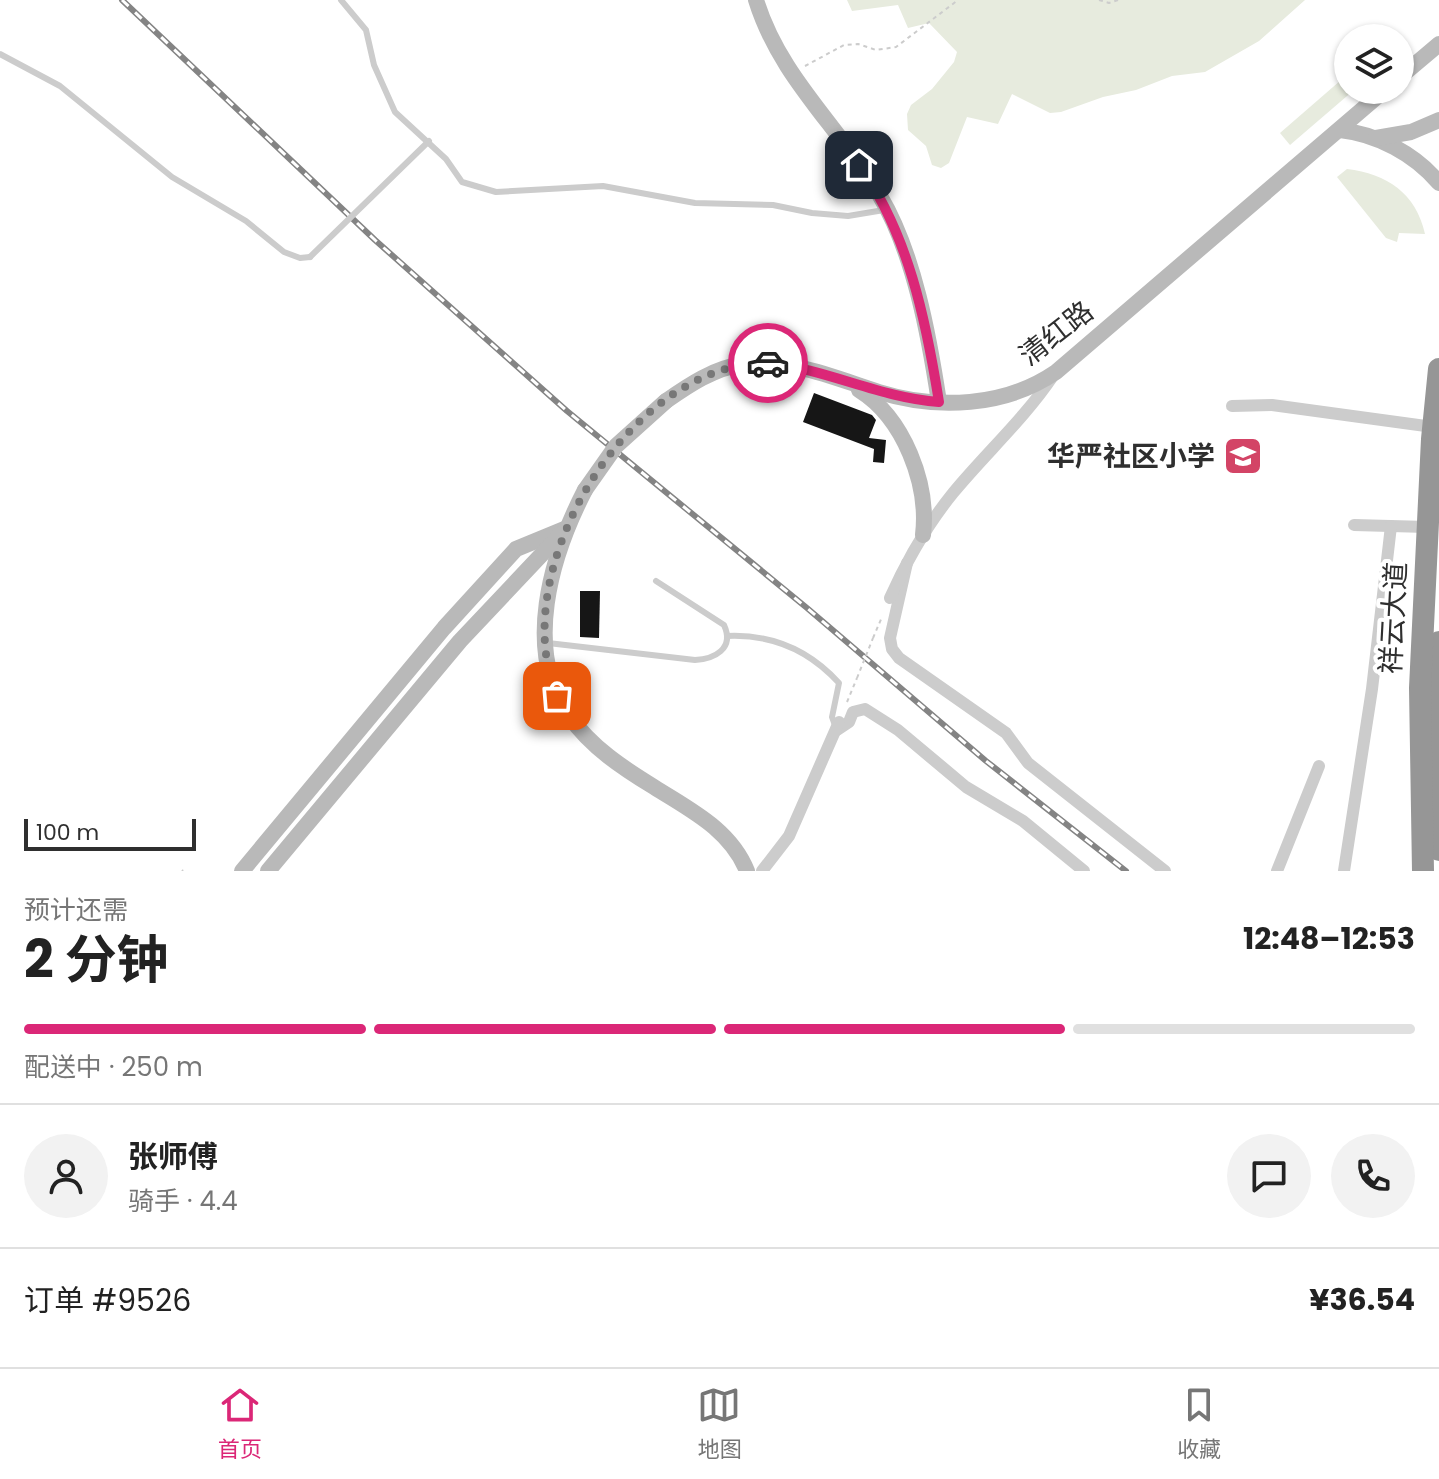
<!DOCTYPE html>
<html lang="zh">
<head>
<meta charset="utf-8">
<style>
	:root { --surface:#fff; --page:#f2f2f2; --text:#222; --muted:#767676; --line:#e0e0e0; --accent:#db2777 }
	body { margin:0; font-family:Poppins,"Noto Sans SC",sans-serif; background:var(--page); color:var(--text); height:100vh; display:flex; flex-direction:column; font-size:30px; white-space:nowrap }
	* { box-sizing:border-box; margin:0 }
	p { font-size:26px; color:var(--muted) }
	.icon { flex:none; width:44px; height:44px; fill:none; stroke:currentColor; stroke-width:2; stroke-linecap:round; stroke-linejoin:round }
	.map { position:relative; height:871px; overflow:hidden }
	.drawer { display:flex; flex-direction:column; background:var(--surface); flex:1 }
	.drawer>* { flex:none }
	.controls { position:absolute; left:1334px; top:24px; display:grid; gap:16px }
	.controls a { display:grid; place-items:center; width:80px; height:80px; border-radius:50%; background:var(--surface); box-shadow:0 2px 6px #0004; font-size:40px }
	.scale { position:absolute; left:24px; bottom:20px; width:172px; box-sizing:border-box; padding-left:8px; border:4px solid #2f2f2f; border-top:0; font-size:22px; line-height:28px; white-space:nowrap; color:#2f2f2f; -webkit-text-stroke:6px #fff; paint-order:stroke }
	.pin { position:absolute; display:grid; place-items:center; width:68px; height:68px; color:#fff; margin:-34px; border-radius:16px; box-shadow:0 4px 12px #0006 }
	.courier { position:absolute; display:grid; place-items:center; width:80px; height:80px; margin:-40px; border:6px solid #db2777; border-radius:50%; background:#fff; color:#222; box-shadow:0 2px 10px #0007 }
	.summary em { font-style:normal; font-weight:700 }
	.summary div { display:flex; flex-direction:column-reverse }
	.summary { display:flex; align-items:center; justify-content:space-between; height:136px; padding:0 24px }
	h1 { font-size:52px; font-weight:700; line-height:60px }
	.bar { display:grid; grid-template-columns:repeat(4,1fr); gap:12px 8px; align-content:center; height:96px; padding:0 24px }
	.bar i { height:10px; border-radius:6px; background:var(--line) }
	.bar .active { background:var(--accent) }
	.bar p { grid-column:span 4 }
	.line { display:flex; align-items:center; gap:20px; padding:0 24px; border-top:2px solid var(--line) }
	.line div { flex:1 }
	.round { display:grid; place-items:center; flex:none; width:84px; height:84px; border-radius:42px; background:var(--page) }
	.tabs { display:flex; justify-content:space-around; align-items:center; height:112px; border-top:2px solid var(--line); background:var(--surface); font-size:22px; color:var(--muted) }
	.tabs a { display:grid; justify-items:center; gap:4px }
	.tabs .active { color:var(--accent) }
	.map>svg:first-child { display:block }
	.green { fill:#e7ebde }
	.building { fill:#161616 }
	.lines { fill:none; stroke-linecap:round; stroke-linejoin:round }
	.path { stroke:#ccc; stroke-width:2; stroke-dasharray:4 4; stroke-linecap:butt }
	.lane { stroke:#ccc; stroke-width:6 }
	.street { stroke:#ccc; stroke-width:12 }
	.secondary { stroke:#b9b9b9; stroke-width:16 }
	.highway { stroke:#969696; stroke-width:22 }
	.rail-casing { stroke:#848484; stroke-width:6 }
	.rail { stroke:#fff; stroke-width:3; stroke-dasharray:9; stroke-linecap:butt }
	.path-bridge { stroke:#ccc; stroke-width:2; stroke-dasharray:4 4; stroke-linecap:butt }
	.lane-bridge { stroke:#ccc; stroke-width:6 }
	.secondary-bridge { stroke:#b9b9b9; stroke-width:16 }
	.done { stroke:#787878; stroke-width:8; stroke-dasharray:0 14.4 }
	.route { stroke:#db2777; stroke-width:10 }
	.labels { text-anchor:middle; stroke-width:8; stroke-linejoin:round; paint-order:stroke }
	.street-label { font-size:28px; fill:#2f2f2f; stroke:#fff }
	.poi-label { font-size:28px; font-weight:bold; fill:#2f2f2f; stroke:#fff; text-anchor:end }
</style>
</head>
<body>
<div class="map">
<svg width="1439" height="871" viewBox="0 0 1439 871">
	<rect width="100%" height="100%" fill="#fff"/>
	<g class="green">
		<polygon points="847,0 1305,0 1259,41 1205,72 1172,76 1136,90 1103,97 1061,112 1050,113 1012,94 998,124 967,117 949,163 941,168 932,165 926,146 908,130 907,114 911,105 932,89 954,62 957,52 929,23 908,28 898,5 852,11"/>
		<polygon points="1348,74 1348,90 1354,90 1290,145 1280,133"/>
		<path d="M1347,169C1387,174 1416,193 1425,234L1399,233L1397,242L1386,238L1337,177Z"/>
	</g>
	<g class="building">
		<polygon points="814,393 872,415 876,420 869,438 886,440 884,463 873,462 874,449 803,422"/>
		<polygon points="580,591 600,591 599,638 580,637"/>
	</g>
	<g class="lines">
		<g class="path">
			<polyline points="1099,0 1109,3 1118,0"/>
			<polyline points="805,66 844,45 858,44 876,50 896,47 958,0"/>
			<polyline points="873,638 882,617"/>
			<polyline points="847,702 857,678"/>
			<polyline points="182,870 183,871"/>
		</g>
		<g class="lane">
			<polyline points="341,0 366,30 374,65 395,112 446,159 462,182 496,192 603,186 695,203 773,205 812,213 848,216 884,210"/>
			<polyline points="0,54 60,86 172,177 246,221 284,252 300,258 310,257"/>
			<path d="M727,636C771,634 809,650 839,683L832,717L836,728"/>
			<path d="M548,643L695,660C714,659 735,649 724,625L656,581"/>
		</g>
		<g class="street">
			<polyline points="1232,406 1272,405 1433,427"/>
			<polyline points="1354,525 1427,527"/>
			<polyline points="907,563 890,638 892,649 899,658 1006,733 1028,763 1165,871"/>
			<path d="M890,598C907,560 927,525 953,493C986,453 1024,419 1053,376"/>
			<polyline points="837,730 849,722 853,712 865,709 898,730 966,787 1023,821 1084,871"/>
			<polyline points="762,871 789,836 839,722"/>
			<polyline points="1277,871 1319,766"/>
			<polyline points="1344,871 1372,689 1391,526"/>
		</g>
		<g class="secondary">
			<path d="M756,0C780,78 840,127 880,196C914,253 929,336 939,402"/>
			<polyline points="1400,77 1439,44"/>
			<path d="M1340,130C1377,134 1415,154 1439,183"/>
			<polyline points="1376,138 1411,132 1439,120"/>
			<path d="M859,390C904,418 929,484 923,535"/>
			<path d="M666,401C689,385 714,368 743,364C790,358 835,378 879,392C937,410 1005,407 1056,372L1385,90"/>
			<path d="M585,490C551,556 522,651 570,717C591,747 623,768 654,787C690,810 730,829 747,871"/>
			<polyline points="242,871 444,628 516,549 567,528"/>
			<polyline points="268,871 460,641 561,534"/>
		</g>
		<g class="highway">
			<polyline points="1439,642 1435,725 1439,850"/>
			<polyline points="1423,871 1420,688 1432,439 1439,369"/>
		</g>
		<defs>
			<polyline id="rail" points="122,0 375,240 567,411 807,608 986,761 1126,871"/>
		</defs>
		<use href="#rail" class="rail-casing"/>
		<use href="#rail" class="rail"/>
		<polyline class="path-bridge" points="857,678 873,638"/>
		<polyline class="lane-bridge" points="310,257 429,141"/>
		<polyline class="secondary-bridge" points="585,490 616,446 666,401"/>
	</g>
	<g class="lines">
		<path class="done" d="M557,696C504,571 629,362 768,363"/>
		<path class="route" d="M768,363C827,369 880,398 939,402C926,320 908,233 859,165"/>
	</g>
	<defs>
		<symbol id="school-square" viewBox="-11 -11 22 22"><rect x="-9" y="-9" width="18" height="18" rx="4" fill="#d34466" stroke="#fff"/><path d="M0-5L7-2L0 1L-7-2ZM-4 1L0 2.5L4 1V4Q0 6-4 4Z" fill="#fff"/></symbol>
	</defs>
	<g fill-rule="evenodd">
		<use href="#school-square" x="1221" y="434" width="44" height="44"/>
	</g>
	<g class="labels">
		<g class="street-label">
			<text transform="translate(1056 333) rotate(-38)" y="10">清红路</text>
			<text transform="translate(1393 618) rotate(-87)" y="10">祥云大道</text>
		</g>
		<g class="poi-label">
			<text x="1215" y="466">华严社区小学</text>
		</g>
	</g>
</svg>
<div class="controls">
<a><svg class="icon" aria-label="layers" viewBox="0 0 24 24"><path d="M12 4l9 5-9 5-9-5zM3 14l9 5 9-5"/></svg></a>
</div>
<div class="scale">100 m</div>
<div class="pin" style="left:557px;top:696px;background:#ea580c"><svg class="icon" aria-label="bag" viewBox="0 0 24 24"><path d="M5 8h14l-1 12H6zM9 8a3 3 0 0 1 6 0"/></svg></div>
<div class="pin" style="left:859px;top:165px;background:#1f2937"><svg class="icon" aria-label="home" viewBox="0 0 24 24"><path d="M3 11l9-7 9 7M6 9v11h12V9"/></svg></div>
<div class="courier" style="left:768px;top:363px"><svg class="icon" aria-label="car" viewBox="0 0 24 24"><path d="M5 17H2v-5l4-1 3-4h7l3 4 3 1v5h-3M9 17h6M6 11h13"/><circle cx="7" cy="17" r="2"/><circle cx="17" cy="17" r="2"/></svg></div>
</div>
<section class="drawer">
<div class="summary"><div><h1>2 分钟</h1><p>预计还需</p></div><em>12:48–12:53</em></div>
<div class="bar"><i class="active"></i><i class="active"></i><i class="active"></i><i></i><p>配送中 · 250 m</p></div>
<div class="line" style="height:144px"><a class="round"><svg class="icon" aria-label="person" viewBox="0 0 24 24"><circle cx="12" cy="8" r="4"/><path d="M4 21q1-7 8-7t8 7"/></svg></a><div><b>张师傅</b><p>骑手 · 4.4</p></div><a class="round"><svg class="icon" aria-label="chat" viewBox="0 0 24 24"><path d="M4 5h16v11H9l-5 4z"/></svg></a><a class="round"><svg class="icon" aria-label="phone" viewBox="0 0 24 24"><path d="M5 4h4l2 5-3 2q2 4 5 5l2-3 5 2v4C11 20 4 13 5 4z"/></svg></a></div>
<div class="line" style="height:104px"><div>订单 #9526</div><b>¥36.54</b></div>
</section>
<nav class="tabs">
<a class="active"><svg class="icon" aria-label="home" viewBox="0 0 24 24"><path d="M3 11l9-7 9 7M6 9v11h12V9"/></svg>首页</a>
<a><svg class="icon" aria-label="map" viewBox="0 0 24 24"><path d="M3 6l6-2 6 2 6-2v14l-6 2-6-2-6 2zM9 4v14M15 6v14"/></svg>地图</a>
<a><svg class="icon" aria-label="saved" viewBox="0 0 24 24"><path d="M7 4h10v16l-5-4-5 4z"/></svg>收藏</a>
</nav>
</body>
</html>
